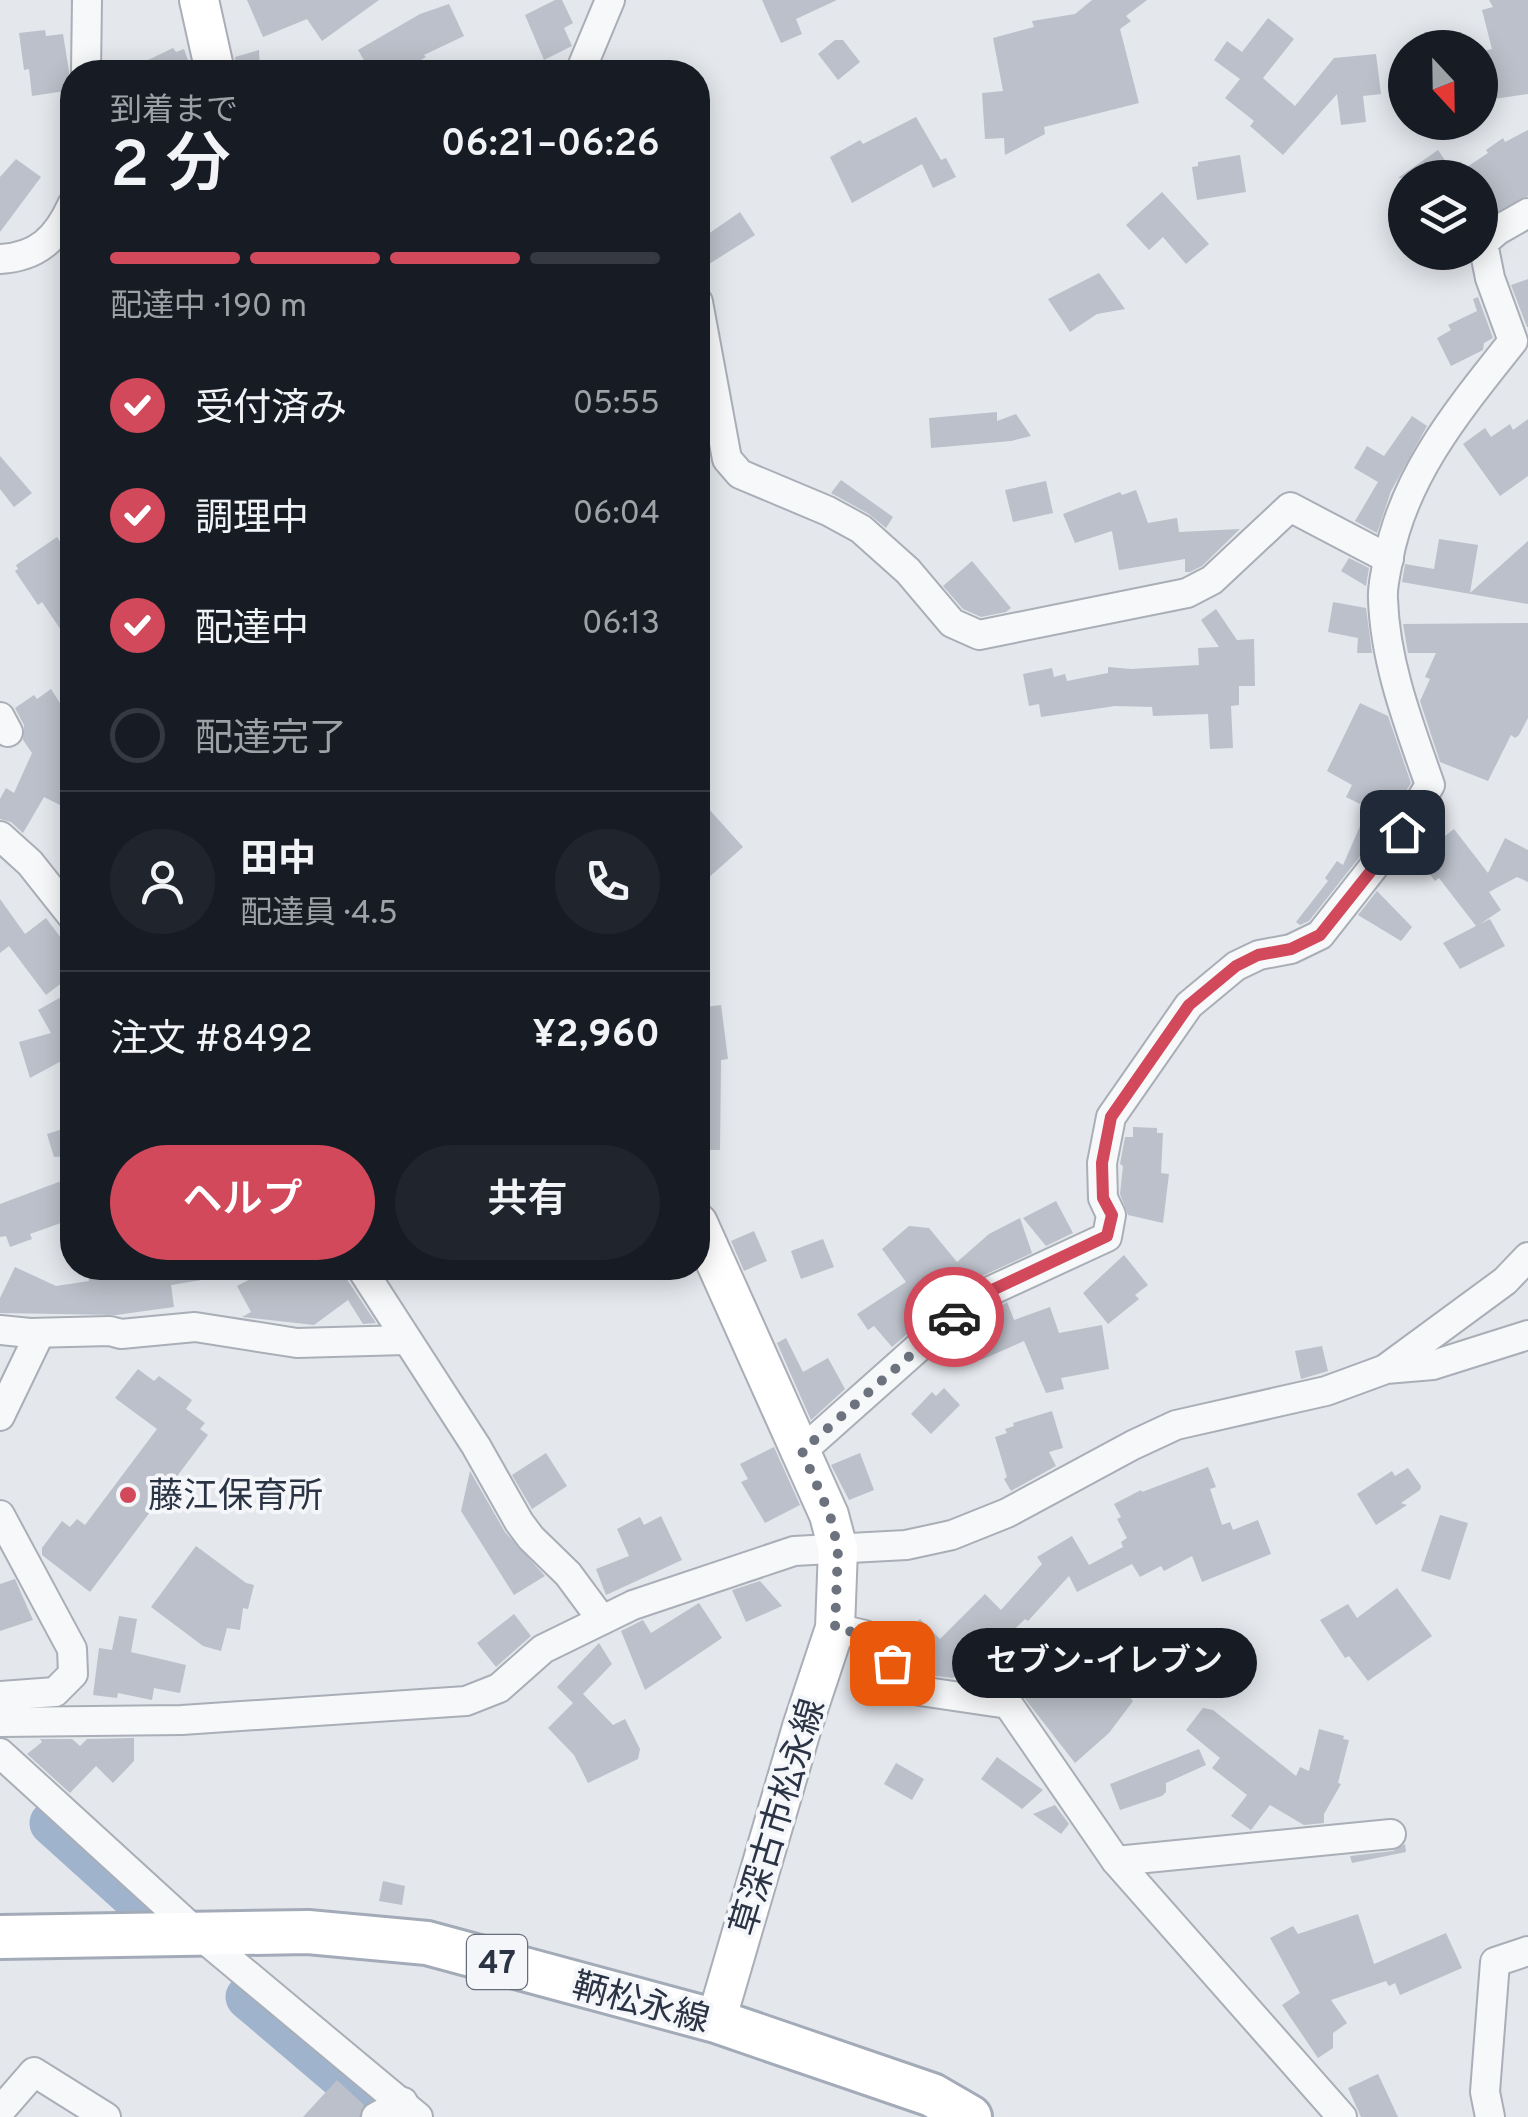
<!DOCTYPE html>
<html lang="ja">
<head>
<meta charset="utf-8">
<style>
	:root { --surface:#171b24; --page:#20242c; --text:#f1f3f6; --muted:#9ea1a6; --line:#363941; --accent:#d1495b }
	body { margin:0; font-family:Overpass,"Noto Sans JP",sans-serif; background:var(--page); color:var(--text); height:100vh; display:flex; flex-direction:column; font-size:38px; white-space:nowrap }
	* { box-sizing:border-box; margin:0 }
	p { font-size:32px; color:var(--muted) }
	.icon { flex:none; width:55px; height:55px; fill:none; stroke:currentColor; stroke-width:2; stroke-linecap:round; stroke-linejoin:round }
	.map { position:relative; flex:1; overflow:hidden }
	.sheet { position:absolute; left:60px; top:60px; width:650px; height:1220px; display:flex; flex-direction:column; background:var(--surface); border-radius:40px; box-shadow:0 5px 25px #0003 }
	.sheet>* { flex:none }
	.needle { width:65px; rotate:158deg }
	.fabs { position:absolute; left:1388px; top:30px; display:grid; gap:20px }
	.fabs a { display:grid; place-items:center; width:110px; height:110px; border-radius:50%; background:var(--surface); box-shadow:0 5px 25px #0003; font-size:50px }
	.pin { position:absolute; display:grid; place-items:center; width:85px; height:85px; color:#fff; margin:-42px; border-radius:20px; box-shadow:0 5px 15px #0006 }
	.courier { position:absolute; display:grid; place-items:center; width:100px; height:100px; margin:-50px; border:8px solid #d1495b; border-radius:50%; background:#fff; color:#222; box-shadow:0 2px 12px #0007 }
	.bubble { position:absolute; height:70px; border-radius:35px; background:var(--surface); box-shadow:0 5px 25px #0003; font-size:32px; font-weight:600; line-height:70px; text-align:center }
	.headline em { font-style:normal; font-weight:600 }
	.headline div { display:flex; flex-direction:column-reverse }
	.headline { display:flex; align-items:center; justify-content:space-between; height:170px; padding:0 50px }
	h1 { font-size:65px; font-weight:600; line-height:75px }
	.bar { display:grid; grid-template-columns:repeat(4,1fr); gap:15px 10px; align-content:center; height:120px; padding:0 50px }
	.bar i { height:12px; border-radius:8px; background:var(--line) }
	.bar .current { background:var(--accent) }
	.bar p { grid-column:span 4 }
	.line { display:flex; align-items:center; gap:25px; padding:0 50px; border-top:2px solid var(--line) }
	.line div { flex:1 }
	.round { display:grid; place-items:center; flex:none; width:105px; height:105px; border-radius:52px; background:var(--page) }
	ol { padding:0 50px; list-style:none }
	li { display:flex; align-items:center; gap:30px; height:110px }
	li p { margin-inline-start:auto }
	li .icon { padding:10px; border-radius:50%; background:var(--accent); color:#fff; stroke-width:4 }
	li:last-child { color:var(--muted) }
	li i { width:55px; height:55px; border:5px solid var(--line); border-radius:50% }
	.primary-button { display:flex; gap:20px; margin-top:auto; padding:20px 50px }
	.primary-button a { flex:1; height:115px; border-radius:60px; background:var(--accent); color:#fff; font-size:40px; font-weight:600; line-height:115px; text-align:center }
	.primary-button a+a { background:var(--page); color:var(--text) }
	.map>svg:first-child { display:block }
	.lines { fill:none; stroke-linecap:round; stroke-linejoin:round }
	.river { stroke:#9fb4cc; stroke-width:45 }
	.building { fill:#bbc0ca }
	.minor-casing { stroke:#a9aeb7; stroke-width:32 }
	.secondary-casing { stroke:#a9aeb7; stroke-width:42 }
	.primary-casing { stroke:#a3abb8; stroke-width:48 }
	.minor { stroke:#f7f8fa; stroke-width:28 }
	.secondary { stroke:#fff; stroke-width:38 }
	.primary { stroke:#fff; stroke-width:42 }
	.done { stroke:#6c737f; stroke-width:10; stroke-dasharray:0 18 }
	.route { stroke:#d1495b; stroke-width:12 }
	.poi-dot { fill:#d1495b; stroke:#f4f6f9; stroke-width:4 }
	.labels { text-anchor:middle; stroke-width:8; stroke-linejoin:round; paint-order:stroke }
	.shield { fill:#f4f6f9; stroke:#676e7b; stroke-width:2.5 }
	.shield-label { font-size:32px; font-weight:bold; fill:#2b3445 }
	.poi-label { font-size:35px; fill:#2b3445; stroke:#f4f6f9; text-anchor:start }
	.street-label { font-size:35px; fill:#2b3445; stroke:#f4f6f9 }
</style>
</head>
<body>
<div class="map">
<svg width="1528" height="2117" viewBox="0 0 1528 2117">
	<rect width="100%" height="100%" fill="#e4e7ec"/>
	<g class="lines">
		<g class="river">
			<polyline points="52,1823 134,1897"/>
			<polyline points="248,1997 389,2117"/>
		</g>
	</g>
	<g class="building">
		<polygon points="247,0 379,0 322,41 307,19 263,37"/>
		<polygon points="555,0 562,0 573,23 564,28 572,46 544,60 525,15"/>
		<polygon points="762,0 837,0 796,19 802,34 781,43"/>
		<polygon points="1092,0 1147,0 1126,16 1131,21 1120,29 1139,103 1044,127 1045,134 1005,155 1004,138 985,139 982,93 1003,91 993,38 1034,27 1032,21 1075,14"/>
		<polygon points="1489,0 1528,0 1528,94 1480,101 1480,52 1492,49 1482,10 1493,7"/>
		<polygon points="449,4 464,36 424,55 426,57 399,72 371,72 358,50 420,14"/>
		<polygon points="1268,18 1294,39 1263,78 1295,106 1334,58 1376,54 1381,94 1363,96 1366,122 1341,125 1337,94 1283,155 1250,126 1254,121 1225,98 1240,79 1214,60 1227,41 1242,52"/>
		<polygon points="45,30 46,36 63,34 72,90 32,96 29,69 24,70 19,33"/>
		<polygon points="835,40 843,40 860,62 838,80 818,54"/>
		<polygon points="173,48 176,52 184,49 192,72 123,72"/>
		<polygon points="259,50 260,72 237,72 235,57"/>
		<polygon points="916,117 941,160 946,158 956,177 933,188 922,164 852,203 830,157 860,140 863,144"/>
		<polygon points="1528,130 1528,196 1480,222 1480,178 1398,178 1438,150 1455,175 1488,153 1486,150 1503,138 1505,142"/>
		<polygon points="1240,155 1246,192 1197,200 1192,167 1198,166 1198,162"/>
		<polygon points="16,159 41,177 0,232 0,177"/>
		<polygon points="1162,192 1209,244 1186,264 1163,237 1149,250 1126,225"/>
		<polygon points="740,212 755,235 698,271 698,241"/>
		<polygon points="1099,273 1125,309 1097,314 1070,332 1048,299"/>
		<polygon points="1528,279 1528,327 1527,327 1511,285"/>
		<polygon points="1478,297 1493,338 1484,343 1483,350 1451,366 1437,338 1451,330 1448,325 1477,311 1473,299"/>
		<polygon points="997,412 997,421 1016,414 1031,436 1011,441 931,448 929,418"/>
		<polygon points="1412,416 1427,426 1391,491 1377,533 1355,521 1378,482 1354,468 1367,446 1384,456"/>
		<polygon points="1528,419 1528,476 1500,496 1463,444 1485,428 1491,437 1510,424 1513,430"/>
		<polygon points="0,456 32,493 14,507 0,489"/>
		<polygon points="841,480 893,517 886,528 869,514 831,493"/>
		<polygon points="1046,481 1053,513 1013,522 1005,490"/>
		<polygon points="1136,490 1148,523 1177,518 1179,532 1240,529 1202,566 1190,572 1185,572 1185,559 1119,570 1112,531 1075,543 1063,514 1120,492 1122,495"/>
		<polygon points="57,537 72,560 72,622 61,630 42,602 38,605 15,571 18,569 16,565"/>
		<polygon points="1439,539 1478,545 1470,593 1528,541 1528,604 1402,582 1405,564 1434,569"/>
		<polygon points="1349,558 1369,568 1366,586 1341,571"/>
		<polygon points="972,561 1011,608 1006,612 981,617 963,609 943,586"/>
		<polygon points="1333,602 1366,608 1372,653 1357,653 1358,638 1328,632"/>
		<polygon points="1216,609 1237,640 1254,639 1255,686 1239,686 1239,705 1231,706 1233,748 1210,749 1208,714 1153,716 1152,707 1115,706 1041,717 1039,704 1029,706 1023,674 1052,668 1054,677 1065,674 1067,681 1108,673 1108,667 1131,669 1199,665 1198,648 1219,647 1201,620"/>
		<polygon points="1528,623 1528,718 1519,735 1515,738 1511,735 1488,781 1440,762 1420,701 1430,679 1425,677 1436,653 1408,653 1403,624"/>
		<polygon points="51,689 72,722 72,811 44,797 23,833 11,822 0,819 0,799 6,788 14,793 32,753 23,740 24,725 15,708 34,695 37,699"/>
		<polygon points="1360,703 1388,716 1411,783 1387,822 1309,921 1300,925 1296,922 1328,881 1325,878 1337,861 1343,865 1368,808 1346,797 1352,785 1327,771"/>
		<polygon points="698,797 743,847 698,887"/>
		<polygon points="1454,829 1488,873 1505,838 1528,850 1528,882 1517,877 1489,892 1501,910 1480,924 1490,919 1505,946 1460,969 1443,943 1476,926 1439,878 1435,881 1417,858"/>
		<polygon points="1377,891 1412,927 1401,941 1358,915"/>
		<polygon points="0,899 25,934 46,918 61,938 72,933 72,975 46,995 9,946 0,953"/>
		<polygon points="63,996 72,1012 72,1073 65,1059 30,1078 19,1042 51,1033 38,1010"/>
		<polygon points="721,1005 728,1059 721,1060 720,1150 698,1150 698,1008"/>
		<polygon points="72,1126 72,1156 54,1157 47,1134"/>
		<polygon points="1133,1127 1157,1128 1157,1133 1163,1133 1161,1173 1169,1174 1163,1223 1128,1215 1120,1194 1123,1166 1120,1164 1125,1137 1133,1137"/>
		<polygon points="72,1177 72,1219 30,1234 32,1239 10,1247 6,1236 0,1237 0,1204"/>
		<polygon points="1056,1201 1073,1233 1046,1246 1023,1218"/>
		<polygon points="1020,1218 1032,1253 978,1278 936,1309 892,1347 874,1326 868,1330 857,1314 906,1282 882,1249 909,1226 929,1228 957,1262 989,1234"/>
		<polygon points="754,1231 767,1261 744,1271 731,1241"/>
		<polygon points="823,1239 834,1267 801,1279 791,1251"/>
		<polygon points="1124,1255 1148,1285 1135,1295 1139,1299 1108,1324 1083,1293"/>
		<polygon points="15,1267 56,1286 89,1281 88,1274 130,1268 207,1268 208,1279 171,1285 174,1307 116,1315 0,1313 0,1298"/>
		<polygon points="271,1268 344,1268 346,1278 376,1323 363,1324 348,1300 314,1325 242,1317 251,1312 237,1286"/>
		<polygon points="1007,1302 1014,1320 1050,1307 1059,1333 1102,1325 1109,1369 1061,1378 1064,1389 1046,1393 1024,1341 981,1360 968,1328"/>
		<polygon points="786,1338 803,1372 828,1358 845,1389 811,1420 777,1343"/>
		<polygon points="1322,1346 1328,1371 1301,1379 1295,1351"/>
		<polygon points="138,1369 154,1381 159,1376 192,1400 186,1409 205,1423 200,1429 208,1435 90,1592 42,1555 42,1548 62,1521 70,1527 77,1519 85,1525 157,1429 115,1398"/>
		<polygon points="944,1388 960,1405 931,1434 911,1414 932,1392 936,1396"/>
		<polygon points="1052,1411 1063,1448 1049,1452 1056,1466 1011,1491 1004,1479 1007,1477 995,1437 1007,1433 1005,1429 1014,1426 1013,1423"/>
		<polygon points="774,1447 800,1505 765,1523 741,1482 748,1479 740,1464"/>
		<polygon points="546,1453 567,1486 532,1509 512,1475"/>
		<polygon points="860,1453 874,1490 849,1500 831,1465"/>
		<polygon points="1208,1467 1216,1487 1210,1489 1222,1525 1230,1522 1233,1530 1258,1520 1271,1554 1202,1582 1192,1556 1164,1571 1161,1566 1140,1577 1132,1564 1077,1592 1069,1576 1028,1621 1025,1619 965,1677 959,1672 953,1678 928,1675 896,1642 920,1619 940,1639 985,1594 1001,1610 1042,1564 1037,1557 1072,1536 1089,1565 1123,1547 1121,1542 1127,1538 1117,1519 1121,1517 1114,1504 1141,1490 1142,1492"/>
		<polygon points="1408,1468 1421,1486 1420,1490 1401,1503 1407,1505 1376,1525 1357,1494 1392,1471 1395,1476"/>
		<polygon points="470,1471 505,1532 545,1576 514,1595 461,1511"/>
		<polygon points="1440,1515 1468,1523 1450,1580 1421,1571"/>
		<polygon points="661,1516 682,1560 606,1595 596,1569 629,1556 617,1529 640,1517 644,1525"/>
		<polygon points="196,1546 246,1583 254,1585 248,1609 243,1608 240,1630 227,1628 221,1651 203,1646 151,1607"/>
		<polygon points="15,1579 33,1620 0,1631 0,1584"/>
		<polygon points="760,1581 782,1606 746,1622 732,1590"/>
		<polygon points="1397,1588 1432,1636 1368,1681 1349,1656 1345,1658 1320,1620 1348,1604 1357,1618"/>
		<polygon points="699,1603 722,1638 645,1690 621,1631 643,1620 651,1633"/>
		<polygon points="514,1614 531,1636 496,1667 477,1643"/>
		<polygon points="119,1616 137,1619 131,1652 186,1665 180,1693 154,1688 152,1700 118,1693 117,1698 93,1695 99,1648 112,1650"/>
		<polygon points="599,1643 612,1664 583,1694 613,1725 625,1719 640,1749 638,1759 588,1783 574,1755 548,1728 573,1703 557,1687"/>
		<polygon points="1079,1646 1089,1657 1093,1653 1133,1701 1109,1733 1075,1763 1019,1691 1057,1658 1061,1662"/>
		<polygon points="1203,1708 1213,1710 1296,1776 1300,1767 1309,1771 1319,1729 1344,1736 1343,1739 1349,1740 1338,1783 1341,1784 1324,1814 1324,1823 1304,1825 1270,1805 1251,1830 1231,1816 1247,1795 1212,1768 1220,1758 1186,1730"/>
		<polygon points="134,1738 134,1761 113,1783 96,1766 70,1793 27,1754 42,1742 40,1739 72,1739 80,1746 87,1739"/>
		<polygon points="1199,1749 1206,1765 1166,1783 1166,1792 1162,1796 1120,1810 1110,1784"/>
		<polygon points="997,1757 1043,1790 1022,1809 981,1779"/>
		<polygon points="896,1763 924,1779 912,1800 884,1784"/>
		<polygon points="1055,1805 1069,1824 1061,1834 1033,1814"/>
		<polygon points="1405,1844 1406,1852 1352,1863 1350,1856 1393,1851"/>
		<polygon points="383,1881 405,1886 402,1905 379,1901"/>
		<polygon points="1358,1914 1374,1964 1446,1933 1462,1968 1400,1995 1395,1983 1389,1986 1386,1981 1331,2000 1347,2023 1333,2033 1333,2048 1318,2058 1282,2005 1300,1993 1270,1938 1293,1926 1298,1934"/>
		<polygon points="1378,2074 1398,2117 1361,2117 1348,2088"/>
		<polygon points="337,2080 364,2105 359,2117 303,2117"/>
	</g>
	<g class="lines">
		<defs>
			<g id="minor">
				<polyline points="86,72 87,0"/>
				<polyline points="580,72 610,0"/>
				<path d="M0,259C38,257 57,238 72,205"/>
				<polyline points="698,302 727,459 740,474 828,511 861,529 908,571 952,623 979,635 1187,593 1212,580 1290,507 1389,559"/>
				<polyline points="0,717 8,732"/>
				<polyline points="0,836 30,863 72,916"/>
				<polyline points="361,1268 476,1446 519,1522 531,1538 568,1574 602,1620"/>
				<polyline points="0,1330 30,1333 110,1331 121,1334 195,1327 297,1343 406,1340"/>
				<polyline points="1388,1367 1505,1281 1528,1257"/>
				<polyline points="0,1416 39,1335 30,1333"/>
				<path d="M802,1451L947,1322L988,1292L1107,1237L1111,1215L1103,1198L1102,1163L1111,1117L1189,1005L1236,966L1259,955L1291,949L1320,935L1401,832L1430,785C1409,725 1385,663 1383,599C1382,586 1386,573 1388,560C1404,474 1460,408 1513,341L1490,278L1483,243L1498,230L1528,213"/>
				<polyline points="0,1515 72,1649 73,1674 55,1692 0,1696"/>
				<polyline points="835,1628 865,1635 920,1691 1008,1704 1116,1861 1342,2117"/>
				<polyline points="0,1722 182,1720 466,1701 499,1688 543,1649 633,1605 794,1551 906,1545 952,1535 1007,1513 1133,1445 1176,1425 1326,1391 1386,1369 1433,1365 1528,1335"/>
				<polyline points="0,1753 196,1932 418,2117"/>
				<polyline points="1116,1861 1391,1834"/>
				<polyline points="0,2111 34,2072 106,2117"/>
				<polyline points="376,2117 403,2102"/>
				<polyline points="1490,2117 1485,2092 1495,1962 1528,1951"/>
			</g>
			<g id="secondary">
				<polyline points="199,0 215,72"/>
				<polyline points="698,1223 829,1515 838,1549 835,1628 802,1727 716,2021"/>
			</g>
			<polyline id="primary" points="0,1937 308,1932 427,1943 716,2021 932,2095 970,2117"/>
		</defs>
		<use href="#minor" class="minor-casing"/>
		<use href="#secondary" class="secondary-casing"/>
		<use href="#primary" class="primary-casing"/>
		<use href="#minor" class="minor"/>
		<use href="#secondary" class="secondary"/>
		<use href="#primary" class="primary"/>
	</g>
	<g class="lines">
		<polyline class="done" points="892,1663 865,1635 835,1628 838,1549 830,1515 802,1451 954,1317"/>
		<polyline class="route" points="954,1317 988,1292 1107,1236 1112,1215 1103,1198 1102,1163 1111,1117 1189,1005 1236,966 1258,955 1291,949 1320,935 1402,832"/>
	</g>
	<circle class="poi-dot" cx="128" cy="1495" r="10"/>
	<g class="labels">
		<rect class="shield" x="467" y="1935" width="60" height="54" rx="8"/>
		<g class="shield-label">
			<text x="497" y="1973">47</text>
		</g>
		<g class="poi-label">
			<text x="148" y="1507">藤江保育所</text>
		</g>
		<g class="street-label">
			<text transform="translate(777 1817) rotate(-73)" y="12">草深古市松永線</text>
			<text transform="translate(641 2002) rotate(15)" y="12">鞆松永線</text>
		</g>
	</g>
</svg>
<div class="fabs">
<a><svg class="needle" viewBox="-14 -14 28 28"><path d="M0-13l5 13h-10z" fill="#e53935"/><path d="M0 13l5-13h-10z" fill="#9ea1a6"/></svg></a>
<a><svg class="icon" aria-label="layers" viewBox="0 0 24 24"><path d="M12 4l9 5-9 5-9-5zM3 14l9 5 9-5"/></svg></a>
</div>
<div class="pin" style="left:892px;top:1663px;background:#ea580c"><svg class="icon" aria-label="bag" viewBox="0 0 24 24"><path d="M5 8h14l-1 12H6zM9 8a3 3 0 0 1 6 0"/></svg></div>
<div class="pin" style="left:1402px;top:832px;background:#1f2937"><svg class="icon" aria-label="home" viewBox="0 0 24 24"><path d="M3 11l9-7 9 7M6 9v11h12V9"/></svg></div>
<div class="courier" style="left:954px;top:1317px"><svg class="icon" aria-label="car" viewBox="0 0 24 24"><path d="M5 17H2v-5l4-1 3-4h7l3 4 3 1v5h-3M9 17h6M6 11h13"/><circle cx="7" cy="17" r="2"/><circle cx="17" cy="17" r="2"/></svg></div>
<div class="bubble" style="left:952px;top:1628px;width:305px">セブン-イレブン</div>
<section class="sheet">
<div class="headline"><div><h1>2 分</h1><p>到着まで</p></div><em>06:21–06:26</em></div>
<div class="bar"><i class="current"></i><i class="current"></i><i class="current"></i><i></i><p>配達中 · 190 m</p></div>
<ol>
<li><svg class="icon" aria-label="check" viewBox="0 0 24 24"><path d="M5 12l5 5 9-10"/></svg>受付済み<p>05:55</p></li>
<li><svg class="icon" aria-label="check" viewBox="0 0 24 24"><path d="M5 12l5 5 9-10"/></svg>調理中<p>06:04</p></li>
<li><svg class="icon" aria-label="check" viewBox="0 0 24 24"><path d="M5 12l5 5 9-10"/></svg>配達中<p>06:13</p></li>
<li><i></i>配達完了</li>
</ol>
<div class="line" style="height:180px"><a class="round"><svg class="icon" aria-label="person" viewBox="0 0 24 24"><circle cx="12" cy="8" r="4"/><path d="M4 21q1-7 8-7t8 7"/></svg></a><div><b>田中</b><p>配達員 · 4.5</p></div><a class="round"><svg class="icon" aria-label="phone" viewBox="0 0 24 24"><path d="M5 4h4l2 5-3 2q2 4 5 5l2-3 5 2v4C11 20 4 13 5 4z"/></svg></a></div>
<div class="line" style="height:130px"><div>注文 #8492</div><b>¥2,960</b></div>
<div class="primary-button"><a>ヘルプ</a><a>共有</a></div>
</section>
</div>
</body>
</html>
